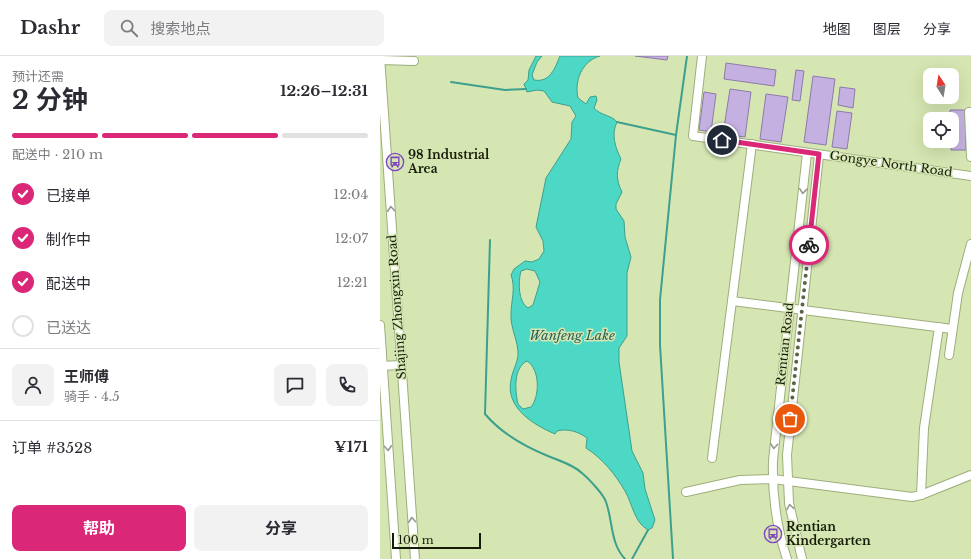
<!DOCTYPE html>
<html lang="zh">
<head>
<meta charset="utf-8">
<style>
	:root { --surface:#fff; --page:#f2f2f3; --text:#2b2b33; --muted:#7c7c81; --line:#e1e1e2; --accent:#db2777 }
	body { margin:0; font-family:"Libre Baskerville","Noto Sans SC",serif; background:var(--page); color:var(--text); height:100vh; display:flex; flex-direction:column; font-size:15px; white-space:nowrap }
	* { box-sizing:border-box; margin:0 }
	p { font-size:13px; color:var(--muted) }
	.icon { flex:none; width:22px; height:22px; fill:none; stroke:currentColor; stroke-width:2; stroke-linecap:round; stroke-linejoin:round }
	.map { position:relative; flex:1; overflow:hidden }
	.sheet { display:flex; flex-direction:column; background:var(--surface); width:380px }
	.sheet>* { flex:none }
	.needle { width:26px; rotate:348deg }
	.buttons { position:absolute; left:543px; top:12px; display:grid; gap:8px }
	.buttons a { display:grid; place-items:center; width:36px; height:36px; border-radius:8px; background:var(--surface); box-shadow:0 4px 16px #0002; font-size:20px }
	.scale { position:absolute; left:12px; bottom:10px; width:89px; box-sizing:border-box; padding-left:4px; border:2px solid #171c09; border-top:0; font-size:11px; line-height:14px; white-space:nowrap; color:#171c09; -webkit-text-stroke:3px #d5e6b2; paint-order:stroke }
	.pin { position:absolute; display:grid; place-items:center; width:34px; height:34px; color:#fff; margin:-17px; border:2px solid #fff; border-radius:50%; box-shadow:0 1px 4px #0007 }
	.courier { position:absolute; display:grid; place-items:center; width:40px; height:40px; margin:-20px; border:3px solid #db2777; border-radius:50%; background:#fff; color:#222; box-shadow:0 1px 5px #0007 }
	.overview em { font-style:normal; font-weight:700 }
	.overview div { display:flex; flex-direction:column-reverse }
	.overview { display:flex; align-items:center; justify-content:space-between; height:68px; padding:0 12px }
	h1 { font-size:26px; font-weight:700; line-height:30px }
	.bar { display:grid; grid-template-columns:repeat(4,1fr); gap:6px 4px; align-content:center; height:48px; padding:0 12px }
	.bar i { height:5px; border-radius:3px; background:var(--line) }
	.bar .selected { background:var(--accent) }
	.bar p { grid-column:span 4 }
	.line { display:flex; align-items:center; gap:10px; padding:0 12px; border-top:1px solid var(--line) }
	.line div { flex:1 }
	.round { display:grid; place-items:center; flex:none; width:42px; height:42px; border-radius:8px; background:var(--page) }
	ol { padding:0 12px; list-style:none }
	li { display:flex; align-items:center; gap:12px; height:44px }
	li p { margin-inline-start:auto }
	li .icon { padding:4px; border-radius:50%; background:var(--accent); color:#fff; stroke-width:4 }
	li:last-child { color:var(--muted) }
	li i { width:22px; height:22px; border:2px solid var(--line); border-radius:50% }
	.cta { display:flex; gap:8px; margin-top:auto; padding:8px 12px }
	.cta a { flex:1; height:46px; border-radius:8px; background:var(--accent); color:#fff; font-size:16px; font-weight:700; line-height:46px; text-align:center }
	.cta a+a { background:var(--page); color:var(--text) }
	header { display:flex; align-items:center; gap:24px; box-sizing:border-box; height:56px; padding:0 20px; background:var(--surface); border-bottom:1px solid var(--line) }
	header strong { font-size:19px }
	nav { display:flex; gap:22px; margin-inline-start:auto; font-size:14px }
	.search { width:280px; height:36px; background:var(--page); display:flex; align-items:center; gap:10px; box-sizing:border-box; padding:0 14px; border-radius:8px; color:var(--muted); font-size:15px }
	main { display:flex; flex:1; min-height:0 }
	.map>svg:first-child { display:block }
	.water { fill:#4dd8c5; stroke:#3da08d; fill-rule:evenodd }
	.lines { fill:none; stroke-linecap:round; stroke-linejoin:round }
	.stream { stroke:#3da08d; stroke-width:2 }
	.building { fill:#c4b1e1; stroke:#8d7ba8 }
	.minor-casing { stroke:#9eae7c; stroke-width:10 }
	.minor { stroke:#fff; stroke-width:8 }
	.oneway { stroke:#979990 }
	.done { stroke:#5a6344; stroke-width:4; stroke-dasharray:0 7.2 }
	.route { stroke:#db2777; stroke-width:5 }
	.labels { text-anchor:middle; stroke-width:3; stroke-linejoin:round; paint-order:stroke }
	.poi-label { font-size:12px; font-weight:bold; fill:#171c09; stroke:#d5e6b2; text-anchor:start }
	.street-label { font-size:12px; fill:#171c09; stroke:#d5e6b2 }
	.water-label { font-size:13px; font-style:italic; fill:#275f57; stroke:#d5e6b2 }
</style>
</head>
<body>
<header>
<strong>Dashr</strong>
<div class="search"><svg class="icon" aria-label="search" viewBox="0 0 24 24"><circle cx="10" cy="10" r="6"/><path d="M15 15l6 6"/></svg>搜索地点</div>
<nav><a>地图</a><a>图层</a><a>分享</a></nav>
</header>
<main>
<section class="sheet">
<div class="overview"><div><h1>2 分钟</h1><p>预计还需</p></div><em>12:26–12:31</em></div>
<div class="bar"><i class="selected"></i><i class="selected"></i><i class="selected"></i><i></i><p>配送中 · 210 m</p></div>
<ol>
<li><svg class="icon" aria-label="check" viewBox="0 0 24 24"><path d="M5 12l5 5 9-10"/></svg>已接单<p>12:04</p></li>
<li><svg class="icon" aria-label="check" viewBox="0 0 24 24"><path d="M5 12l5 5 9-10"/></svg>制作中<p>12:07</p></li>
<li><svg class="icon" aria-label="check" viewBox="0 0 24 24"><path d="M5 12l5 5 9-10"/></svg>配送中<p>12:21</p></li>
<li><i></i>已送达</li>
</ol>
<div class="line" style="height:72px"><a class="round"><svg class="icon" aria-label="person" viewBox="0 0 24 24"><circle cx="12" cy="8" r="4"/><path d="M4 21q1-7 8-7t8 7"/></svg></a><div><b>王师傅</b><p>骑手 · 4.5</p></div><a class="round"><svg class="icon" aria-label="chat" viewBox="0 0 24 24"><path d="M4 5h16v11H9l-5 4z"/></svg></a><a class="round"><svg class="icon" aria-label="phone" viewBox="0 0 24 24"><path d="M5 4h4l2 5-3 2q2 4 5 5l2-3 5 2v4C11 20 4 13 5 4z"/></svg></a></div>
<div class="line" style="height:52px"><div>订单 #3528</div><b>¥171</b></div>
<div class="cta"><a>帮助</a><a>分享</a></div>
</section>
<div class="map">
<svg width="591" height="503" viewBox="0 0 591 503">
	<rect width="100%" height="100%" fill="#d5e6b2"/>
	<path class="water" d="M156,0H162L157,6L152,19L154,24C170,27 175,12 180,0H220C202,5 194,25 198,42L206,48L210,41L216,40L217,44L214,52C221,60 232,59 237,66C231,78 235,91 241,103C236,115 236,124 242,136L236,148V153L244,165L245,181L251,201L247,217V280L239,292V306L252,395L263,417L265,433L275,464L272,472L268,474C254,466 253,449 245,435C235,418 223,403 206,392L207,382C199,376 188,372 177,375L175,378C154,369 125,352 131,324C132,316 137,308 138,300C139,286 130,272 131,258C131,245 136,232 131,219L134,213L145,205L152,206L159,203L164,195L163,185L156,171L166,122L191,83L192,66L196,60L190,50L172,46L164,35L157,34L147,36L144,28L148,24L149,14ZM147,213L155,215L160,226L153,249L148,252C138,246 138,226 141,215ZM147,305C160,313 160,340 151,351L143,353L138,348C135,335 133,312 147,305Z"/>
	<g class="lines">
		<g class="stream">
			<polyline points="71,26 125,34 146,33"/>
			<polyline points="237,66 296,79"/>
			<path d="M110,184L105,358C121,377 146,391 168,400C180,405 194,409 203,418C209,423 224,439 226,446C233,465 230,487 245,503"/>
			<polyline points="252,503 268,474"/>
			<polyline points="293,503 280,289 280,244 296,79 307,0"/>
		</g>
	</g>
	<g class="building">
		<polygon points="255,0 288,0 287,4"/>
		<polygon points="346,7 396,14 394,30 344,23"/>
		<polygon points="416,14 424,15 420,45 412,44"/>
		<polygon points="433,20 455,23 446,89 424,86"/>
		<polygon points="460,31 475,33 473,52 458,49"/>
		<polygon points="350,33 371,36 365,81 343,78"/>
		<polygon points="324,36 336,38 331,76 319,74"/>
		<polygon points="386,38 408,41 401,86 380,83"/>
		<polygon points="570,54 585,54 586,94 571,94 572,63 570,63"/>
		<polygon points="457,55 472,57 467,93 452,91"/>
	</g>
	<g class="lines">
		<defs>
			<g id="minor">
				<polyline points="0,0 35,503"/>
				<polyline points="322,0 313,80 591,120"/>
				<polyline points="0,4 34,5"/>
				<polyline points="591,56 589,56 591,101"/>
				<polyline points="352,245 572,273"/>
				<polyline points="0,269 16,503"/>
				<polyline points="569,299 578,237 591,188"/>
				<polyline points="0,310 21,309"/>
				<polyline points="332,402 372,88"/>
				<polyline points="306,436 360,424 393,423 532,441 541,439 591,419"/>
				<polyline points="541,439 544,372 559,271"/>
				<path d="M407,503C396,470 392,438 393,404L427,97"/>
				<polyline points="422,503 409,447 407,399 439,99"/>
			</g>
		</defs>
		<use href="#minor" class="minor-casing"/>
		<use href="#minor" class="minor"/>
	</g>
	<defs><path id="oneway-chevron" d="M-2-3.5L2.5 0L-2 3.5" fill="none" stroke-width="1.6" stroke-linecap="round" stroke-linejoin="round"/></defs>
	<g class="oneway">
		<use href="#oneway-chevron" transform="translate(423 135) rotate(96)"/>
		<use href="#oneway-chevron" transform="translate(11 153) rotate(-94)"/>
		<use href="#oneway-chevron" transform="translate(394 390) rotate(95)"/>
		<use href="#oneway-chevron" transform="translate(8 392) rotate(86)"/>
		<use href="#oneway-chevron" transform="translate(410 451) rotate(-99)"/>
		<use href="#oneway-chevron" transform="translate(32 464) rotate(-94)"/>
	</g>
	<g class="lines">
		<polyline class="done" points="410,363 429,189"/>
		<polyline class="route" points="342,84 439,98 429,189"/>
	</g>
	<defs>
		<symbol id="bus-ring" viewBox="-11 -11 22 22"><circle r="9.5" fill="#d5e6b2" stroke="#8047be" stroke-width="1.5"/><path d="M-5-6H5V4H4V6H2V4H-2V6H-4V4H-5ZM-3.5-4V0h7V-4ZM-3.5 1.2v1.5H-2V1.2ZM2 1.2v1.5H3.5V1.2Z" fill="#8047be"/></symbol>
	</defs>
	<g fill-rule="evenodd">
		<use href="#bus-ring" x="5" y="96" width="20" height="20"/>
		<use href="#bus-ring" x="383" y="468" width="20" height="20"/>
	</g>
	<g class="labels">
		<g class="poi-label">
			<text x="28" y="103">98 Industrial<tspan x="28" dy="14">Area</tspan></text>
			<text x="406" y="475">Rentian<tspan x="406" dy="14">Kindergarten</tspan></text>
		</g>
		<g class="street-label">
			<text transform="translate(511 108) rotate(8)" y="4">Gongye North Road</text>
			<text transform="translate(17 251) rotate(-94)" y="4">Shajing Zhongxin Road</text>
			<text transform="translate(405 288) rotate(-84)" y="4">Rentian Road</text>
		</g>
		<g class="water-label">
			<text x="192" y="284">Wanfeng Lake</text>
		</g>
	</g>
</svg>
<div class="buttons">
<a><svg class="needle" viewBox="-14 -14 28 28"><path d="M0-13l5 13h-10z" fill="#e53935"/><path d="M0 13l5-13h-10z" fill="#7c7c81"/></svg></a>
<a><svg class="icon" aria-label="locate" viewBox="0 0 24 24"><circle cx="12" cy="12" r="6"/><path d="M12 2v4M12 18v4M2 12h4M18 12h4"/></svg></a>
</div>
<div class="scale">100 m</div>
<div class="pin" style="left:410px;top:363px;background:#ea580c"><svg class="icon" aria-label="bag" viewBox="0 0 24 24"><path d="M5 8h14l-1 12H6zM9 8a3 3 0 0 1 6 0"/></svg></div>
<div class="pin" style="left:342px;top:84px;background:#1f2937"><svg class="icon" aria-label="home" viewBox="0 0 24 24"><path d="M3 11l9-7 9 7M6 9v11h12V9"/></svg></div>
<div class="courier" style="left:429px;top:189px"><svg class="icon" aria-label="bike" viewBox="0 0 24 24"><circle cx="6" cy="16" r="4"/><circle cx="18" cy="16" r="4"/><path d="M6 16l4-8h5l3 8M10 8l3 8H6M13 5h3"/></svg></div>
</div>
</main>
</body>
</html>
